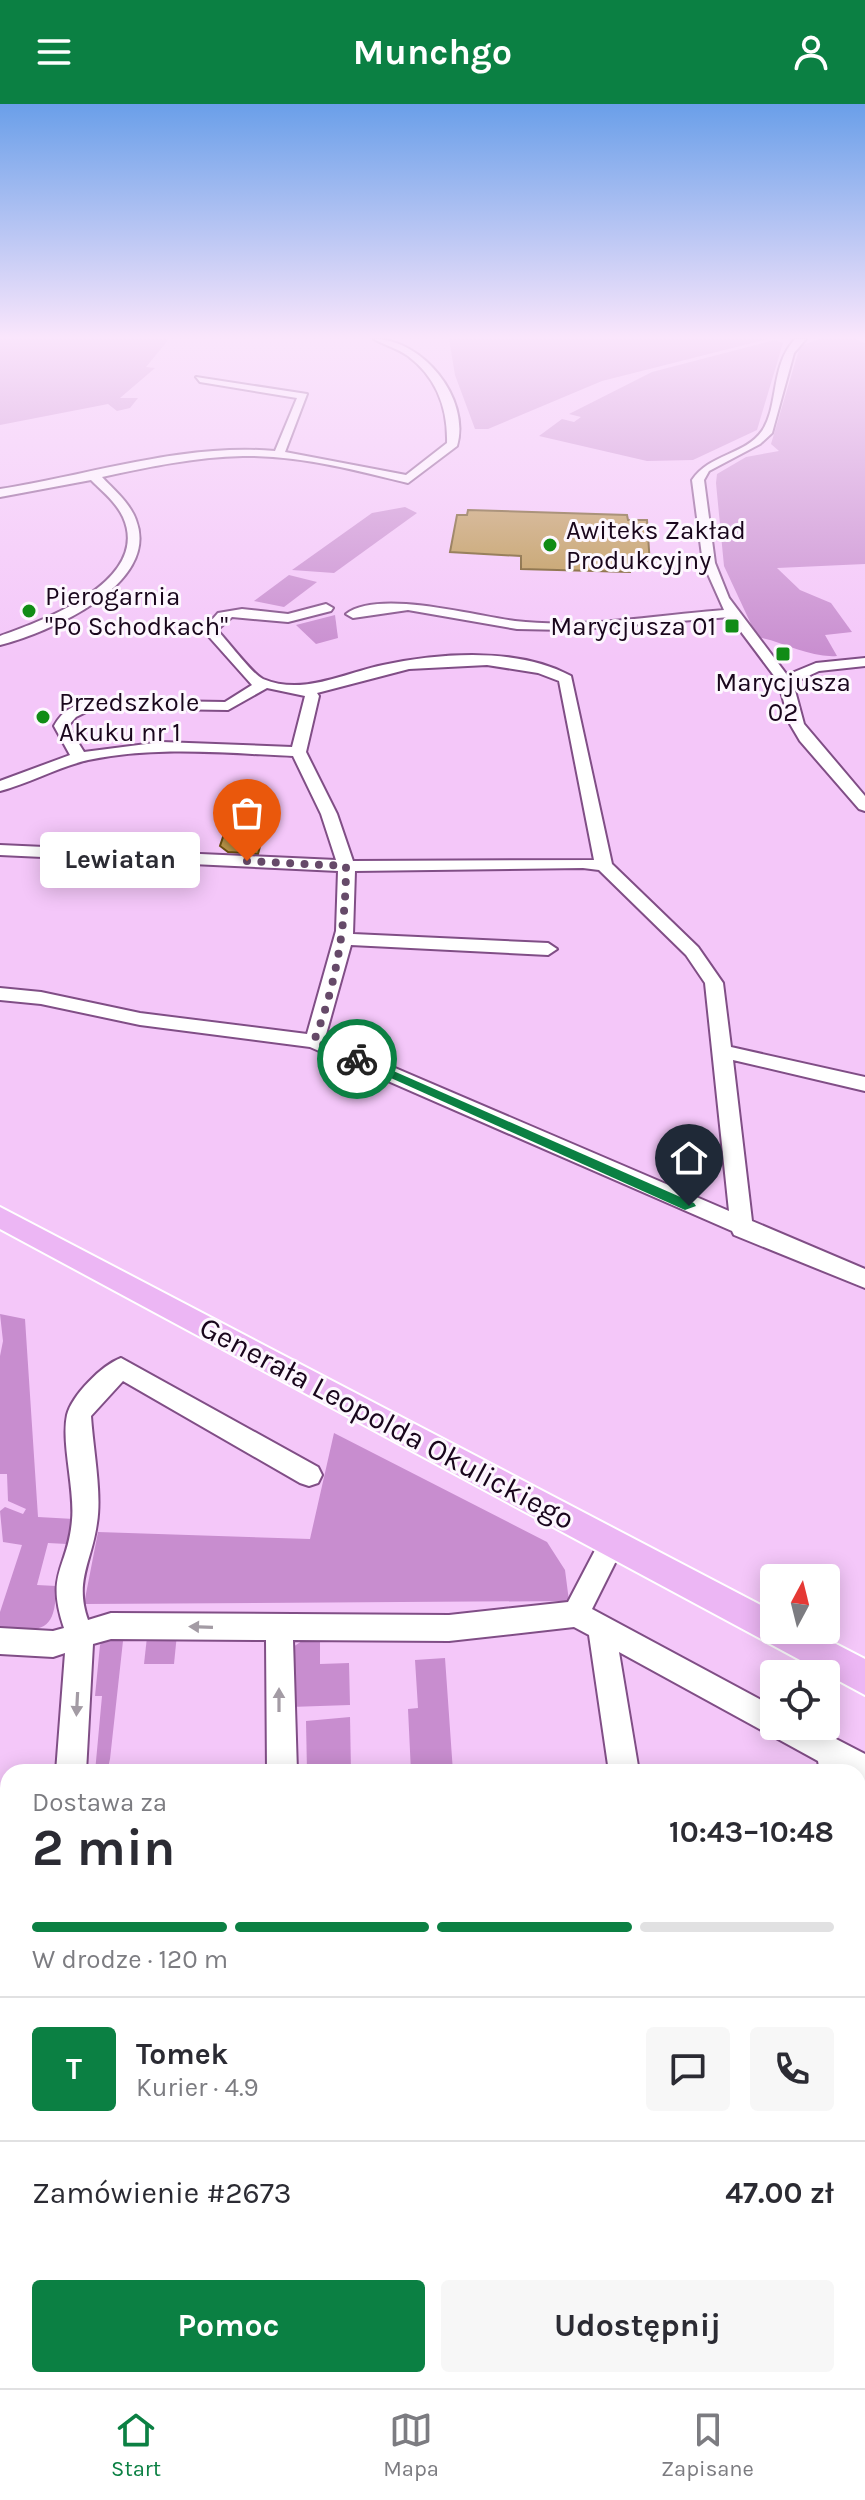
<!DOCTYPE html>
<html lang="pl">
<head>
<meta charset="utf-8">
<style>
	:root { --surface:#fff; --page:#f7f7f7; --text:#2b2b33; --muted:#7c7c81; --line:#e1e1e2; --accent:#0b8043 }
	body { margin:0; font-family:Karla,sans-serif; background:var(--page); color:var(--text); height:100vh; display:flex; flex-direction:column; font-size:30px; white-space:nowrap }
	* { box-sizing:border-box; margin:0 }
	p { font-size:26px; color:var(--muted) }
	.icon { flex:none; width:44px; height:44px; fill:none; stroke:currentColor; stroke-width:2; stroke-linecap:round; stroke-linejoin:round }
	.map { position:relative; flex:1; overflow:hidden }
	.side { position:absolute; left:0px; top:1660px; width:866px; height:624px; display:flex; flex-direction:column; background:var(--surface); border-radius:24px 24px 0 0; box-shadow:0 4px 20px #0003 }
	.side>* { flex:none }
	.needle { width:52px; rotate:7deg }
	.tools { position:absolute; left:760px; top:1460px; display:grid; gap:16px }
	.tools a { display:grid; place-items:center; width:80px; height:80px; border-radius:8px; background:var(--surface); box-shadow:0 4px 20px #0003; font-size:40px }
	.pin { position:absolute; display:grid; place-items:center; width:68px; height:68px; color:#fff; margin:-82px -34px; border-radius:50% 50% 50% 0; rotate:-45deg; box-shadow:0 0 8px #0007 }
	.pin .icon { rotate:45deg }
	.courier { position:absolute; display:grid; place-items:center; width:80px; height:80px; margin:-40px; border:6px solid #0b8043; border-radius:50%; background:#fff; color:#222; box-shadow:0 2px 10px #0007 }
	.bubble { position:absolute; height:56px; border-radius:8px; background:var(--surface); box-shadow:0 4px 20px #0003; font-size:26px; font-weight:700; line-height:56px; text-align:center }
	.headline em { font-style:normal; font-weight:700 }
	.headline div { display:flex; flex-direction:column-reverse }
	.headline { display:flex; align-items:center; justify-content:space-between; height:136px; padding:0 32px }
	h1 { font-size:52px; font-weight:700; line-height:60px }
	.bar { display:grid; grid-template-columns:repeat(4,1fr); gap:12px 8px; align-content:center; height:96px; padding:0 32px }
	.bar i { height:10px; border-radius:6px; background:var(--line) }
	.bar .active { background:var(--accent) }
	.bar p { grid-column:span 4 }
	.line { display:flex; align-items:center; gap:20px; padding:0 32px; border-top:2px solid var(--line) }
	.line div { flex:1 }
	.round { display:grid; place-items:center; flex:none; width:84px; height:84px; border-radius:8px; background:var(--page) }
	.button { display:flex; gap:16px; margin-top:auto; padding:16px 32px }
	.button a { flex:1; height:92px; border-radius:8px; background:var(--accent); color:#fff; font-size:32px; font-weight:700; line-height:92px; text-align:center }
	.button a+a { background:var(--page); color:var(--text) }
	header { display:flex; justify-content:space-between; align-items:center; height:104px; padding:0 32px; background:var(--accent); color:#fff; font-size:36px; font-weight:700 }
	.tabs { display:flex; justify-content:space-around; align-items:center; height:112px; border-top:2px solid var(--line); background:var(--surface); font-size:22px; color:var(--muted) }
	.tabs a { display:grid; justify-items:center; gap:4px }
	.tabs .active { color:var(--accent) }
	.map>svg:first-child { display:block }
	.green { fill:#c88dcf }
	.building { fill:#b99448; stroke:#694e10; stroke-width:2 }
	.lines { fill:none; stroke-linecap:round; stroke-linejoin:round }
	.minor-casing { stroke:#804e86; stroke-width:4 }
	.major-casing { stroke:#fff; stroke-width:4 }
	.minor { fill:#fff; fill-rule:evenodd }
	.major { fill:#ecb6f4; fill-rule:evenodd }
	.oneway { fill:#a39ba4 }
	.route { fill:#0b8043 }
	.done { stroke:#664a69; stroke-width:8; stroke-dasharray:0 14.4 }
	.poi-dot { fill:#118c16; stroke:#fdf7fe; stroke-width:3 }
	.labels { text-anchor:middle; stroke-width:6; stroke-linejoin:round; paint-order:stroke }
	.far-poi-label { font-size:26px; fill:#19061c; stroke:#fdf7fe; text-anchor:start }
	.street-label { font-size:30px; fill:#19061c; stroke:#fdf7fe }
</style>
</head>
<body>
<header><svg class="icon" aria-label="menu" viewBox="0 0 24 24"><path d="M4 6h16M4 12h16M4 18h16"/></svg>Munchgo<svg class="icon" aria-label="person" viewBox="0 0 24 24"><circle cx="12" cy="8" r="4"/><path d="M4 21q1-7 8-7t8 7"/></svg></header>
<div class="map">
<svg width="865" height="2284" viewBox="0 0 865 2284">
	<rect width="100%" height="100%" fill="#f4c7f9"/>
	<g class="green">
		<polygon points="0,235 169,235 146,263 155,264 120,294 138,294 130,304 117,307 108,300 0,321"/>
		<polygon points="449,235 768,235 602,277 488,325 475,325 455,271"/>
		<path d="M819,235H855L865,239V460L777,464L800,486L831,499L852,528L825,531L837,552C809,554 785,538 757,533L724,462L716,379L717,370L746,353L779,347L771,340L800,242Z"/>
		<polygon points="775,236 783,239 757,326 693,356 647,357 539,332 562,315 574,318 581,313 569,310 652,268"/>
		<polygon points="405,403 417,409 334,469 292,466 372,409"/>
		<polygon points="289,471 317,478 284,503 254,497"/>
		<polygon points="335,511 338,534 316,540 296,521"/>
		<path d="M0,1210L25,1215L38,1413L74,1415L67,1440L48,1439L37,1481L56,1482C56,1530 41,1527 0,1525V1508L22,1441L3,1438L0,1407L5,1403L23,1410L26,1405L8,1397L7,1370H0V1252L3,1237Z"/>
		<polygon points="334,1329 547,1438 565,1466 569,1497 84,1500 98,1428 310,1435"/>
		<polygon points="177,1530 174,1560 144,1560 147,1533"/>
		<polygon points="119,1533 123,1537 110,1655 107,1668 95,1668 102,1592 95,1592 100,1541 105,1534"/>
		<polygon points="305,1535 320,1535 320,1560 349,1559 350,1601 290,1603 293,1543"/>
		<polygon points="445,1554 453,1668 411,1668 408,1605 418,1604 415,1556"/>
		<polygon points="350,1613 351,1668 307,1668 306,1617"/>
	</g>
	<g class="building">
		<polygon points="468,406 627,411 628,416 647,416 650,461 630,461 630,468 521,465 521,452 450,448 457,411 467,411"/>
		<polygon points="225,727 264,728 258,750 228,748 220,742"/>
	</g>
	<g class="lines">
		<defs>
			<g id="minor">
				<path d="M374,235C422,235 471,294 457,342L408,379C354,366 299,351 243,352C195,353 148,363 102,373C114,386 130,399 136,416C161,481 47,529 0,541V532C43,517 152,477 123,413C116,398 102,387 91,376L0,393V385C90,371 182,339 275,347L297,294L200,278L196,273L307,290L285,348L406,371L447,339C448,304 436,273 408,252C397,244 384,241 374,235Z"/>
				<path d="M795,235H806L794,249L772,329L760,340L709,367L704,376L715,459L729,494L787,571L816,559L865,554V562L819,567L793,579L804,620L865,692V707L859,705L800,637L790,620L778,577L730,513L568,526L517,525L408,506L353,514L346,510C379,485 475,512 515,517C583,525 656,511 724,506L703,459L692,376C709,350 745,351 762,327C779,302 770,262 795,235Z"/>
				<path d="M326,500L333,504L331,507L288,518L232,513L217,526C228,537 251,569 263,575C303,592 344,569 383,561C440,549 518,543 571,572L612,760L698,843L723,879L731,943L865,973V987L733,956L752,1117L865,1165V1184L734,1131L732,1127L310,943L140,921L41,900L0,896V884L41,888L140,909L307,930L336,827L338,767L0,751V741L336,756L321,710L293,652C225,649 156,642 88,656C58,663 30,679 0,687V677L70,651L54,622C63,605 76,600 94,596L225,598L252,581L203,526L218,509L242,505L288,510ZM487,561L538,569L559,577L594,756L353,757L337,710L306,648L319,592L317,589L409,565ZM267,584L305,592L292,643L162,638L84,648L68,622L76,613L94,604L228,606ZM583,764L599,766L686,851L705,879L729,1107L325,934L351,841L548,851L557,845L548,839L353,830L355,767Z"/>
				<path d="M121,1254L318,1363L322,1371L318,1379L309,1382L300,1379L123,1277L91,1312C93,1344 102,1389 97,1419C92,1457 74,1477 88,1516L111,1509L449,1511L568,1498L603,1431L612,1427L621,1431L625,1439L592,1505L774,1603V1622H811L865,1650V1680L858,1678V1668H820L818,1657L619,1548L639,1668H609L589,1531L574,1523L449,1537L293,1536L297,1668H267L266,1536L111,1535L93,1540L86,1668H56L65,1549L53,1553L0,1550V1524L53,1527L64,1524C45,1468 68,1465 72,1416C75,1386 61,1339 67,1311C72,1291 102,1261 121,1254Z"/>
				<polygon points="858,1730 865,1733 865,1765 858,1762"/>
				<rect x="0" y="1853" width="8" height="32"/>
				<rect x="858" y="1948" width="7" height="34"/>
				<rect x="0" y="2160" width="8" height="36"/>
				<polygon points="152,2276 190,2276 191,2284 153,2284"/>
			</g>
			<polygon id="major" points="0,1103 774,1508 774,1526 809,1526 865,1555 865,1591 0,1125"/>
		</defs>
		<use href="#minor" class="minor-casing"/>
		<use href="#major" class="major-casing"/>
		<use href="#minor" class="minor"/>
		<use href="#major" class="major"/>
	</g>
	<defs><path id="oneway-solid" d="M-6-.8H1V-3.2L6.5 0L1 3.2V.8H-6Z" transform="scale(2)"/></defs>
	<g class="oneway">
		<use href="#oneway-solid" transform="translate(201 1523) rotate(-178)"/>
		<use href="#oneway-solid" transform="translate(279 1596) rotate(-90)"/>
		<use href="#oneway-solid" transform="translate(77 1600) rotate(93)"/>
	</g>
	<linearGradient id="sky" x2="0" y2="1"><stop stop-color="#6a9fe9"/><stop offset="0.42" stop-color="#fae6fc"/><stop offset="1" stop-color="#fae6fc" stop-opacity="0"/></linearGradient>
	<rect width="865" height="555" fill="url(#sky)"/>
	<polygon class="route" points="357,951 694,1099 696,1102 685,1106 353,957 353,952"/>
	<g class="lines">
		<path class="done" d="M247,757L346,762C346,821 336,882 314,937L357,955"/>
	</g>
	<g class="poi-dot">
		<circle cx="550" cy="441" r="8"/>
		<circle cx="29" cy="507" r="8"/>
		<rect x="724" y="514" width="16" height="16" rx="4"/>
		<rect x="775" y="542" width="16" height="16" rx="4"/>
		<circle cx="43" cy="613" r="8"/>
	</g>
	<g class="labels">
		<g class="far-poi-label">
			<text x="566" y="435">Awiteks Zakład<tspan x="566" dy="30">Produkcyjny</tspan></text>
			<text x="45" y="501">Pierogarnia<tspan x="45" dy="30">"Po Schodkach"</tspan></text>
			<text x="716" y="531" text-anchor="end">Marycjusza 01</text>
			<text x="783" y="587" text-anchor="middle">Marycjusza<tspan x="783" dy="30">02</tspan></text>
			<text x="59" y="607">Przedszkole<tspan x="59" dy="30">Akuku nr 1</tspan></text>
		</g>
		<g class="street-label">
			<text transform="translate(387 1319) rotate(28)" y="10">Generała Leopolda Okulickiego</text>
		</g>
	</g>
</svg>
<div class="tools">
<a><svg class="needle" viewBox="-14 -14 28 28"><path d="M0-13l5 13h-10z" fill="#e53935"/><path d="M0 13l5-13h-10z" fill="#7c7c81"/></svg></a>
<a><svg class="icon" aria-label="locate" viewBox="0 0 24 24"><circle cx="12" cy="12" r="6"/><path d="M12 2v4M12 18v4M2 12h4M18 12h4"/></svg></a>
</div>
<div class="pin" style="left:247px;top:757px;background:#ea580c"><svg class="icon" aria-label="bag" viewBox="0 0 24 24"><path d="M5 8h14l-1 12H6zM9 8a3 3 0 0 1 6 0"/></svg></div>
<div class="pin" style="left:689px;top:1102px;background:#1f2937"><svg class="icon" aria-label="home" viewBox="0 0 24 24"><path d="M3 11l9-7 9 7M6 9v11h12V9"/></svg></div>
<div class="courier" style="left:357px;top:955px"><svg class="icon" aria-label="bike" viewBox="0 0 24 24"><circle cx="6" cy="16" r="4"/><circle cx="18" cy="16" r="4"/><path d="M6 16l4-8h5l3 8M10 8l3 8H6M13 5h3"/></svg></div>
<div class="bubble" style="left:40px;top:728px;width:160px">Lewiatan</div>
<section class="side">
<div class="headline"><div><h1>2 min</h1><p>Dostawa za</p></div><em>10:43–10:48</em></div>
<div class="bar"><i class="active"></i><i class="active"></i><i class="active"></i><i></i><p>W drodze · 120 m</p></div>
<div class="line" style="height:144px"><b class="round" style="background:var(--accent);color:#fff">T</b><div><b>Tomek</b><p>Kurier · 4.9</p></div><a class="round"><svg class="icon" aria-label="chat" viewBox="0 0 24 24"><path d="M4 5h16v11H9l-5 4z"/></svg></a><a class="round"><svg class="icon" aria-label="phone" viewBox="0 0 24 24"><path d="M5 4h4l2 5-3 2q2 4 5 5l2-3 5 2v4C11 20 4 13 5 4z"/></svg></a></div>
<div class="line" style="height:104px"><div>Zamówienie #2673</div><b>47.00 zł</b></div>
<div class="button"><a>Pomoc</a><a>Udostępnij</a></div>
</section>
</div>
<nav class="tabs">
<a class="active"><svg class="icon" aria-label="home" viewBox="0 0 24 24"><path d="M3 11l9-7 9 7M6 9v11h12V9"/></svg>Start</a>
<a><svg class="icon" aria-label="map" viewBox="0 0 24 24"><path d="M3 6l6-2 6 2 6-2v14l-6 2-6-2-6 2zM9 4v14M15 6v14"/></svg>Mapa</a>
<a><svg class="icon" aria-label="saved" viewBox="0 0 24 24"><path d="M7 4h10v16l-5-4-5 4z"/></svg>Zapisane</a>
</nav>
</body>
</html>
